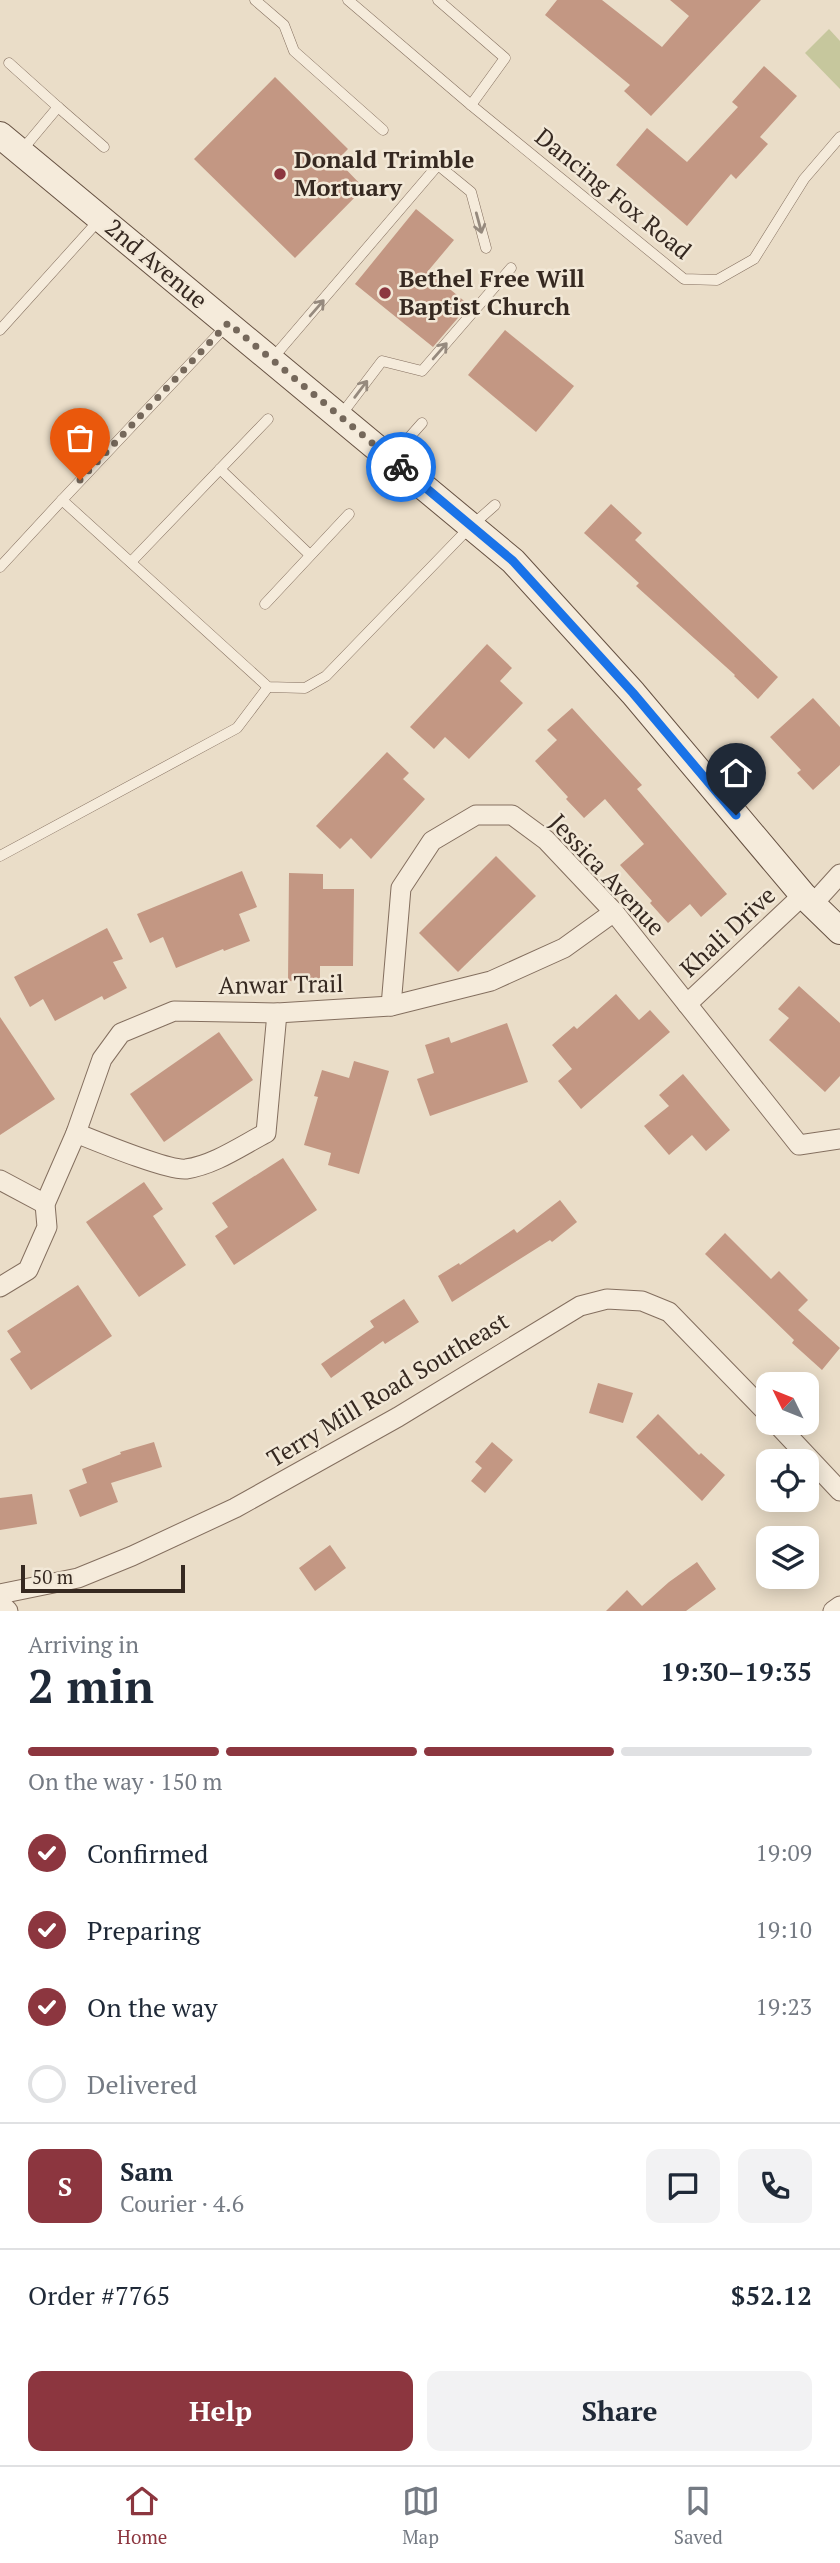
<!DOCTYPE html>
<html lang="en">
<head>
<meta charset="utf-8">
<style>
	:root { --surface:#fff; --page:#f2f2f3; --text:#1f2937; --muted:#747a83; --line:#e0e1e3; --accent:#8c363f }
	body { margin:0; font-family:"PT Serif",serif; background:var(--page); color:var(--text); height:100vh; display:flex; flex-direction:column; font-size:26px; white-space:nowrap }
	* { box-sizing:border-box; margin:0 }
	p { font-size:23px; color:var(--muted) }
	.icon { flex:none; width:38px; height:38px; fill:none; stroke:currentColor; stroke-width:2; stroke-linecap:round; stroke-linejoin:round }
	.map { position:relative; height:1611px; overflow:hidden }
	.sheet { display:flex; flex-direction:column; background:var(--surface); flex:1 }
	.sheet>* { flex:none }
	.needle { width:46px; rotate:313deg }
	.fabs { position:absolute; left:756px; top:1372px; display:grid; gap:14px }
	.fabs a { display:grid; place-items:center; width:63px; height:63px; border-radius:14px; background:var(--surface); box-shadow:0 4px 18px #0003; font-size:35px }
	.scale { position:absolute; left:21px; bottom:18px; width:164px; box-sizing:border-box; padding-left:7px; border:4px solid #362921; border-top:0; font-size:19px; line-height:24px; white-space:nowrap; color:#362921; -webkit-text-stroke:5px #f2e8d7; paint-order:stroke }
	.pin { position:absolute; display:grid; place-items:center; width:60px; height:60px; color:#fff; margin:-72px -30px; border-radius:50% 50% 50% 0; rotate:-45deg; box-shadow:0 0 7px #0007 }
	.pin .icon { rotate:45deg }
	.courier { position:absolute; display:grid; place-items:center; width:70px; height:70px; margin:-35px; border:5px solid #1a73e8; border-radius:50%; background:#fff; color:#222; box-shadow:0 2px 9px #0007 }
	.summary em { font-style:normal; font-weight:700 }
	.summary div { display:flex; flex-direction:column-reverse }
	.summary { display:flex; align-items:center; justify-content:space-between; height:119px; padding:0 28px }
	h1 { font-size:46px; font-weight:700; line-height:52px }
	.bar { display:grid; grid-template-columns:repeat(4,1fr); gap:10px 7px; align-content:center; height:84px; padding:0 28px }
	.bar i { height:9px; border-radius:5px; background:var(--line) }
	.bar .on { background:var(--accent) }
	.bar p { grid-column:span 4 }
	.line { display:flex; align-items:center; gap:18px; padding:0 28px; border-top:2px solid var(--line) }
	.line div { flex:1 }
	.round { display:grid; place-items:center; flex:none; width:74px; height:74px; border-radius:14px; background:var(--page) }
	ol { padding:0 28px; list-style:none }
	li { display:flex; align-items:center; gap:21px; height:77px }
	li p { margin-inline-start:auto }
	li .icon { padding:7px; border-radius:50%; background:var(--accent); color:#fff; stroke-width:4 }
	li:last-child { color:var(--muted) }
	li i { width:38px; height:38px; border:4px solid var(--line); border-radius:50% }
	.cta { display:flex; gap:14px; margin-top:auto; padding:14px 28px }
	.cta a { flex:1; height:80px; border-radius:14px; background:var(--accent); color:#fff; font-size:28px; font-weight:700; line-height:80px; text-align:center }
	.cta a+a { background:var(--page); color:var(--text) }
	.menu { display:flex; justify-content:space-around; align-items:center; height:98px; border-top:2px solid var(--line); background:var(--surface); font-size:19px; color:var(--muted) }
	.menu a { display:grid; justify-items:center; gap:4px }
	.menu .on { color:var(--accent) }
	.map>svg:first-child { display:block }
	.green { fill:#c6c79d }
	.building { fill:#c39783 }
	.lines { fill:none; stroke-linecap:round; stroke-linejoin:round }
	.lane-casing { stroke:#846f5f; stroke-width:11 }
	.street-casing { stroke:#846f5f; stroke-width:21 }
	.secondary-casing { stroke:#665142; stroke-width:28 }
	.lane { stroke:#f5ebdb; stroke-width:10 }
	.street { stroke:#f5ebdb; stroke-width:19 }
	.secondary { stroke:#f5ebdb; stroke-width:26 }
	.oneway { stroke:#968a7e }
	.done { stroke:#75685b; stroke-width:7; stroke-dasharray:0 12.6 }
	.route { stroke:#1a73e8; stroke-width:9 }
	.poi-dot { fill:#8c363f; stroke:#f2e8d7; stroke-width:2.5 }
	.labels { text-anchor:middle; stroke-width:5; stroke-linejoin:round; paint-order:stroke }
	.poi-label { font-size:24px; font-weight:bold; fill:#362921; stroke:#f2e8d7; text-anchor:start }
	.street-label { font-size:24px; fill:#362921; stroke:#f2e8d7 }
</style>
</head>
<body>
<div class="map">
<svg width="840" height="1611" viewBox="0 0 840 1611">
	<rect width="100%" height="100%" fill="#eaddc8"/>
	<polygon class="green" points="829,29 840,41 840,89 805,53"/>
	<g class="building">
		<polygon points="557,0 602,0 662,47 689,16 670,0 761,0 651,116 624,91 630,85 545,15"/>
		<polygon points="764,66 797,96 760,137 768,144 736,179 731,174 687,226 616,165 647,128 687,162 738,107 732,102"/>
		<polygon points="275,77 348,149 337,160 364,188 295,258 194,159"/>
		<polygon points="416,209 454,240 428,271 469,305 433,347 355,284"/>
		<polygon points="505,330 574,386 536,432 468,375"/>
		<polygon points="611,504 642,533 635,540 778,677 758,699 734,676 735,675 636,586 639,583 584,533"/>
		<polygon points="487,644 512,668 500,681 523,703 469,759 445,737 434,749 410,727"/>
		<polygon points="813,698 840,727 840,765 813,790 797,773 801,770 770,737"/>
		<polygon points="572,708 642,785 637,789 727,894 701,917 690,904 668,923 650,903 652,901 620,865 644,844 605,799 584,818 566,799 568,797 535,761 557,740 547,730"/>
		<polygon points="387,752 409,773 403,779 425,799 371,859 351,838 340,849 316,826"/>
		<polygon points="496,856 536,896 458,972 419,933"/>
		<polygon points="242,871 257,907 239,914 250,941 224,951 223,949 176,968 163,937 150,943 137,914"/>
		<polygon points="289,873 323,874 323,889 354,889 353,966 320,966 320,982 288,981"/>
		<polygon points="107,928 123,959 113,962 127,988 104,1000 102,996 55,1021 43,999 30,1007 14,977"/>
		<polygon points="799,986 840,1023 840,1076 825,1092 769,1040 789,1018 778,1009"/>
		<polygon points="616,994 639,1020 650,1010 670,1032 581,1109 558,1081 572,1069 552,1045 574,1026 577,1029"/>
		<polygon points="0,1017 55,1099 0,1135"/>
		<polygon points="507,1023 528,1082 430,1116 417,1079 434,1073 425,1045 449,1037 451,1043"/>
		<polygon points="219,1032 253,1080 164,1142 130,1094"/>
		<polygon points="354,1061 389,1071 359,1174 328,1165 331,1153 304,1145 318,1097 314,1096 322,1070 349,1078"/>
		<polygon points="683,1074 730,1130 706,1151 692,1135 669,1155 644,1126 669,1106 659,1095"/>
		<polygon points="283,1158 317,1210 234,1265 215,1236 228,1227 212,1203"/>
		<polygon points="144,1182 163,1209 153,1216 186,1265 139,1297 86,1222"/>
		<polygon points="560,1200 577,1222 552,1242 550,1240 452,1302 438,1276 459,1263 460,1265 514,1229 517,1233"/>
		<polygon points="725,1233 771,1279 779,1271 808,1300 798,1310 840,1348 822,1370 792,1343 794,1340 705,1254"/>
		<polygon points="78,1285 112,1336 31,1390 10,1359 21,1352 7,1331"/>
		<polygon points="404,1299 419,1322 385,1344 383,1341 331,1378 321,1364 374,1327 370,1321"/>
		<polygon points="598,1383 633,1393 623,1423 589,1413"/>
		<polygon points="658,1414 699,1455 701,1453 725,1475 702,1501 636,1437"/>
		<polygon points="154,1442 162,1467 111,1483 118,1502 80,1517 69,1490 87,1483 82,1469 121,1454 120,1452"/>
		<polygon points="492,1442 513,1460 485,1493 471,1481 482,1468 475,1462"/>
		<polygon points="32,1494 37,1524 0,1530 0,1498"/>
		<polygon points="330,1545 346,1568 315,1591 299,1568"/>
		<polygon points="697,1562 716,1589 686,1611 606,1611 627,1590 642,1606 669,1582"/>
	</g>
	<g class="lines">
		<defs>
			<g id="lane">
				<polyline points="255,0 284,25 294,51 383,130"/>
				<polyline points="348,0 471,105 684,279 717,280 754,259 804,179 840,137"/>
				<polyline points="438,0 505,58 471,105"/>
				<polyline points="9,63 58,107 22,150"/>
				<polyline points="58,107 104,147"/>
				<polyline points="227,325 62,500 268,687 305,688 326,676 470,527 495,505"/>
				<polyline points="0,330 100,219"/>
				<polyline points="272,359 438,165 471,192 486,248"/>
				<polyline points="341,415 382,361 422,371 511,268"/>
				<polyline points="391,458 422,423"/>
				<polyline points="220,469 310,555"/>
				<polyline points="131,562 268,419"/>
				<polyline points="0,567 62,500"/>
				<polyline points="265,604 349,514"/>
				<polyline points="0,856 237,728 268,687"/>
			</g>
			<g id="street">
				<polyline points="812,905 840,874"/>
				<polyline points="687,1004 803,895"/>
				<polyline points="391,1006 401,888 432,841 476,815 512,815 546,840 614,912 799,1145 840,1139"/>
				<path d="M76,1133C96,1141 168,1171 186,1169C214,1165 241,1146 266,1133L277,1013"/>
				<polyline points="0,1180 45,1204"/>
				<polyline points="0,1287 28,1270 47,1227 45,1204 76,1133 102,1059 121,1033 174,1011 277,1013 391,1006 491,981 564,948 614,912"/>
				<polyline points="776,1423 840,1491"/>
				<polyline points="0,1594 78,1578 132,1556 235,1508 398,1417 580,1306 607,1299 642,1301 669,1312 768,1414"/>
				<polyline points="0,1603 8,1611"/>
				<polyline points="833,1611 840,1606"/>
			</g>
			<polyline id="secondary" points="0,135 513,561 633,693 803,895 840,931"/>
		</defs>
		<use href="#lane" class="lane-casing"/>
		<use href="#street" class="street-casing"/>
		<use href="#secondary" class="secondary-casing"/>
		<use href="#lane" class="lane"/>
		<use href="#street" class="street"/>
		<use href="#secondary" class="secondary"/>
	</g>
	<defs><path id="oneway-shaft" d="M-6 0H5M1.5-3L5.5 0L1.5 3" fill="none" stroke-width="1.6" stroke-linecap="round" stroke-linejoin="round" transform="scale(1.75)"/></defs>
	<g class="oneway">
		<use href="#oneway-shaft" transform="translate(479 223) rotate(75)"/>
		<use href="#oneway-shaft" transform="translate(317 308) rotate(-49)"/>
		<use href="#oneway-shaft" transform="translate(440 351) rotate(-49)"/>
		<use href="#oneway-shaft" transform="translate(361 389) rotate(-53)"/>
	</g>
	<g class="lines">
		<polyline class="done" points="80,480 228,323 401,467"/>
		<polyline class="route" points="401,467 513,561 633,693 736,815"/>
	</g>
	<g class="poi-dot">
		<circle cx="280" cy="174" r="7"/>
		<circle cx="385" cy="293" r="7"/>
	</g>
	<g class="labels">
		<g class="poi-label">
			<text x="294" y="168">Donald Trimble<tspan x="294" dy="28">Mortuary</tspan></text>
			<text x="399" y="287">Bethel Free Will<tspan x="399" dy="28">Baptist Church</tspan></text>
		</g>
		<g class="street-label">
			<text transform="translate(613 194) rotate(39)" y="8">Dancing Fox Road</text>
			<text transform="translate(156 264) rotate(40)" y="8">2nd Avenue</text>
			<text transform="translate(607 875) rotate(47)" y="8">Jessica Avenue</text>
			<text transform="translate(728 932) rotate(-43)" y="8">Khali Drive</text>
			<text transform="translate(281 985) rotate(-1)" y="8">Anwar Trail</text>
			<text transform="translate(388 1390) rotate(-31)" y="8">Terry Mill Road Southeast</text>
		</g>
	</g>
</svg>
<div class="fabs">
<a><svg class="needle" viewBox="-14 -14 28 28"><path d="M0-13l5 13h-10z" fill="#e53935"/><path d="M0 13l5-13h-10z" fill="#747a83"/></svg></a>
<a><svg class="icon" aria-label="locate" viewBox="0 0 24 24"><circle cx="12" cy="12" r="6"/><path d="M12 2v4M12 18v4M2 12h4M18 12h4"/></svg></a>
<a><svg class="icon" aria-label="layers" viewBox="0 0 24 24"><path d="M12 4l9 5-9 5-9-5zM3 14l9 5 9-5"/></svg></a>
</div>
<div class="scale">50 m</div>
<div class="pin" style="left:80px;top:480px;background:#ea580c"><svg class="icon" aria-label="bag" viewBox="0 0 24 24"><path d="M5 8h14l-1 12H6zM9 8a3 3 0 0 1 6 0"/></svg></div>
<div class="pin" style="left:736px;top:815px;background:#1f2937"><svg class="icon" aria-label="home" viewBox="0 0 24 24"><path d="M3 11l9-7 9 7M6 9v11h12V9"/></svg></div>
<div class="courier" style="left:401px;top:467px"><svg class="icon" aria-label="bike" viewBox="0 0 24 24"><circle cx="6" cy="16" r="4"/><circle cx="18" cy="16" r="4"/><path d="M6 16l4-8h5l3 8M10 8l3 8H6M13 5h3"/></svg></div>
</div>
<section class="sheet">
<div class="summary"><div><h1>2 min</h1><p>Arriving in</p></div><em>19:30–19:35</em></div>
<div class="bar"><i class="on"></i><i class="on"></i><i class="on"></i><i></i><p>On the way · 150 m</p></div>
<ol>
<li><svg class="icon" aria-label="check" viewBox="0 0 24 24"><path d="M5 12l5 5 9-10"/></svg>Confirmed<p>19:09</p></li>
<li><svg class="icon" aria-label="check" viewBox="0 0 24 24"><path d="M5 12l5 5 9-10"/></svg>Preparing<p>19:10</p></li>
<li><svg class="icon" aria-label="check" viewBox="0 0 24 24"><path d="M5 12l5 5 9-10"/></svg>On the way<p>19:23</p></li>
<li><i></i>Delivered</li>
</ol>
<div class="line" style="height:126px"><b class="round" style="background:var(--accent);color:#fff">S</b><div><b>Sam</b><p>Courier · 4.6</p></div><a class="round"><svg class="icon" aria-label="chat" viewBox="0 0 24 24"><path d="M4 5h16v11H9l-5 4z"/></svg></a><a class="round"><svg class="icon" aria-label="phone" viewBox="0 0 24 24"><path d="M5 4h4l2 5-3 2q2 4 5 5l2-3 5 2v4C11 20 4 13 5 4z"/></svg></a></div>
<div class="line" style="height:91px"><div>Order #7765</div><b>$52.12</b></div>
<div class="cta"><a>Help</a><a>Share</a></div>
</section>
<nav class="menu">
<a class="on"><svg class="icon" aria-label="home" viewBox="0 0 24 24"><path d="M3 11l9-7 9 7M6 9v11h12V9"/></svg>Home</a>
<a><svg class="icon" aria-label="map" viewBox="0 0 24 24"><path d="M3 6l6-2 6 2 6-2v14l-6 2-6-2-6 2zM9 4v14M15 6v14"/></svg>Map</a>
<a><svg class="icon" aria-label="saved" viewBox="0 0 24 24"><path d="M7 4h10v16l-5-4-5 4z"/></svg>Saved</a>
</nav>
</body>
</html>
